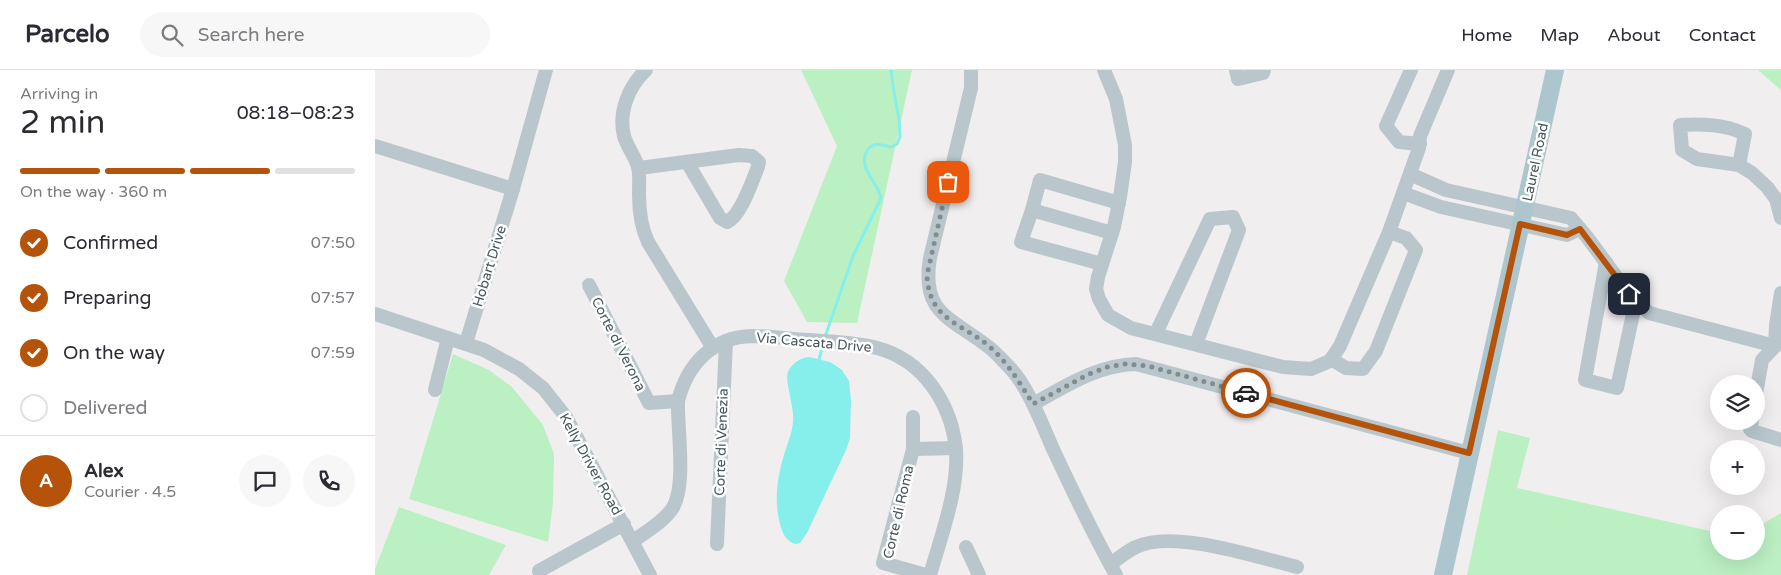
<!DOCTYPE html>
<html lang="en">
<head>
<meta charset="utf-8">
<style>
	:root { --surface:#fff; --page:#f7f7f7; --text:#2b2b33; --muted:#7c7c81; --line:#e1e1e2; --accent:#b45309 }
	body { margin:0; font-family:"Varela Round",sans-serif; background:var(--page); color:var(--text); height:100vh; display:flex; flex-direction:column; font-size:19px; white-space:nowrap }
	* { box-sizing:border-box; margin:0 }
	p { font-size:16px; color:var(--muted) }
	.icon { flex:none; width:28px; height:28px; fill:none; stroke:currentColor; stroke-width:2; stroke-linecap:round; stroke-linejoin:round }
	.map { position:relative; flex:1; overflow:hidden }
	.panel { display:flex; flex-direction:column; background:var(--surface); width:375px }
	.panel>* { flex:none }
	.buttons { position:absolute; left:1335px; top:305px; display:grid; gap:10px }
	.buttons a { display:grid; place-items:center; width:55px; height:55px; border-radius:50%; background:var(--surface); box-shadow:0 5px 20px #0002; font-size:25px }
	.pin { position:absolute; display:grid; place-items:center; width:42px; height:42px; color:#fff; margin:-21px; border-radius:10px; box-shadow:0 2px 8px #0006 }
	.courier { position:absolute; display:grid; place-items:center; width:50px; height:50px; margin:-25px; border:4px solid #b45309; border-radius:50%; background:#fff; color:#222; box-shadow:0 1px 6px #0007 }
	.head em { font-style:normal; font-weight:600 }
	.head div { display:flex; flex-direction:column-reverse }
	.head { display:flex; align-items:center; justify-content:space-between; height:85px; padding:0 20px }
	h1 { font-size:32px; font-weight:600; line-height:38px }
	.bar { display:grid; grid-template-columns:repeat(4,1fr); gap:8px 5px; align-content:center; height:60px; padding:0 20px }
	.bar i { height:6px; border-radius:4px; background:var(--line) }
	.bar .selected { background:var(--accent) }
	.bar p { grid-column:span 4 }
	.line { display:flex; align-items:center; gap:12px; padding:0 20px; border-top:1px solid var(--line) }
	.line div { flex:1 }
	.round { display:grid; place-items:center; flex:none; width:52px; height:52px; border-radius:26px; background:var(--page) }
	ol { padding:0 20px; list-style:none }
	li { display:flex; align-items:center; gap:15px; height:55px }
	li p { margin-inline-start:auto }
	li .icon { padding:5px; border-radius:50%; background:var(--accent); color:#fff; stroke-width:4 }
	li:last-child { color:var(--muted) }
	li i { width:28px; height:28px; border:2px solid var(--line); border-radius:50% }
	header { display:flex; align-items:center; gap:30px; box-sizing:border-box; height:70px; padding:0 25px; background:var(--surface); border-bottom:1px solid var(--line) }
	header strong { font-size:24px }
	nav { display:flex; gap:28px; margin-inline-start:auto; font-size:18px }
	.search { width:350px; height:45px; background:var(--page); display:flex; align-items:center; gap:12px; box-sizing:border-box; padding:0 18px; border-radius:28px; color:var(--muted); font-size:19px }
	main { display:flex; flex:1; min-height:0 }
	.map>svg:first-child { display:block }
	.green { fill:#bbf0c2 }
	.water { fill:#86efeb }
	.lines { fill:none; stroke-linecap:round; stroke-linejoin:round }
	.stream { stroke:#86efeb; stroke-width:3 }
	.minor { stroke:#b9c7cc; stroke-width:14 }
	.major { stroke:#adc6ce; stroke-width:18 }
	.done { stroke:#828c8f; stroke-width:5; stroke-dasharray:0 9 }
	.route { stroke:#b45309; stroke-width:6 }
	.labels { text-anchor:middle; stroke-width:5; stroke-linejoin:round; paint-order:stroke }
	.street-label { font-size:14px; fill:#46575c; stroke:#fff }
</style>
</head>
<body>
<header>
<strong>Parcelo</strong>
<div class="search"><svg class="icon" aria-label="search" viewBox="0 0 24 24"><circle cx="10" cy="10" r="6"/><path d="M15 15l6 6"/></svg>Search here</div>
<nav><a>Home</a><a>Map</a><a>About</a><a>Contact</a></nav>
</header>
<main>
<section class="panel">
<div class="head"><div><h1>2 min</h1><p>Arriving in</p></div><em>08:18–08:23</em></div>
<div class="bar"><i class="selected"></i><i class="selected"></i><i class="selected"></i><i></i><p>On the way · 360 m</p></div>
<ol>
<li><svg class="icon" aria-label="check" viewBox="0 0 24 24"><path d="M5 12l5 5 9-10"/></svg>Confirmed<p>07:50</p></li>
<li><svg class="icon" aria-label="check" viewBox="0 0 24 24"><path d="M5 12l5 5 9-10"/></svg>Preparing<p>07:57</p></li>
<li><svg class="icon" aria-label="check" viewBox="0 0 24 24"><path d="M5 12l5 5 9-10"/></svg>On the way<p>07:59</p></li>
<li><i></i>Delivered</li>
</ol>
<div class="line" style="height:90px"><b class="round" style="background:var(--accent);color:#fff">A</b><div><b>Alex</b><p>Courier · 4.5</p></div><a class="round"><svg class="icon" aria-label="chat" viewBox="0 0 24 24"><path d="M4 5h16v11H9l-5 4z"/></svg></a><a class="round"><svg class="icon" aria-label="phone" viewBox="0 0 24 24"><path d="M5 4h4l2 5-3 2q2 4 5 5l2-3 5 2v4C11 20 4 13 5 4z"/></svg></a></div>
</section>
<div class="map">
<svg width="1406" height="505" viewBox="0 0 1406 505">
	<rect width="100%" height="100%" fill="#f1eeef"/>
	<g class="green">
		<polygon points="426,0 537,0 482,253 432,252 409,211 462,76"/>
		<polygon points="1383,0 1406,0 1406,20"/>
		<polygon points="78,284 114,300 137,317 168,355 179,384 178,433 173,472 34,429"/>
		<polygon points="1123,360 1155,368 1142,418 1344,463 1344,481 1381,481 1381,458 1406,443 1406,505 1092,505"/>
		<polygon points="24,437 131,475 114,505 0,505 0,499"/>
	</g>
	<path class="water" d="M434,287L455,292L467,300L474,311L476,330L475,368L471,380L432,463L425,473L420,474C410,470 408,464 405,454C399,432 402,407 409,385C412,374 417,364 418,352C420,338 409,310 413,302C417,293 425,288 434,287Z"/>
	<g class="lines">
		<g class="stream">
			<path d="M450,267L478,186L506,128C503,113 482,97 492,81C498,71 507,75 516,77L522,74L525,67L524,49L519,22L516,0"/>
			<polyline points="443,293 448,275"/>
		</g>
		<g class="minor">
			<path d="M271,0C254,16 243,42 249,66C252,77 260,86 263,97C265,105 264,116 264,124C264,141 266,157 273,172L338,278"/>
			<path d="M596,0V18L555,188C546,242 574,247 611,275C620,281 628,291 636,299C654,319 667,354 678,379C698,422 718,464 741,505"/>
			<polyline points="729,0 741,29 750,75 750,92 745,127 739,157 723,207 721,219 724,229 733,245 756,258 908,297 936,299 955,291 965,276 1014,162 1044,78 1045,66 1073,0"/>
			<polyline points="861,0 863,9 888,3 889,0"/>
			<polyline points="1036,0 1011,56 1024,72 1045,74"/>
			<polyline points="0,76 138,119"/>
			<path d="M1364,95L1370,64C1349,54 1328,54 1305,55L1307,80L1322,89L1364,95L1377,103L1392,117L1401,129L1406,148"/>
			<path d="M264,98L364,85L377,86L384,92L383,97C377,111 366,146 352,152L345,148L312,92"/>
			<polyline points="1035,104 1071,120 1196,148 1212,167 1254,224 1274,243 1400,276"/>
			<polyline points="1028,123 1066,137 1192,165 1205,159"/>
			<polyline points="657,140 646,172 727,194"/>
			<polyline points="737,163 657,140 665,110 744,133"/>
			<polyline points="1231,192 1210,310 1242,318 1261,230"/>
			<polyline points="214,215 274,333 303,331"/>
			<polyline points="0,244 109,280 144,299 168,318 191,347 275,505"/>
			<polyline points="781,263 835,149 858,147 864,160 821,274"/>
			<polyline points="91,273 138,119 171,0"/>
			<polyline points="1400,276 1401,255 1406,223"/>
			<polyline points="956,289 971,298 988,299 1001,281 1041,180 1031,168 1014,162"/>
			<polyline points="60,320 73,268"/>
			<polyline points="1381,324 1387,290 1400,276"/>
			<path d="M658,334C691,316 722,295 761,294L1094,383"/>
			<polyline points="538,347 538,379 508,493 551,505"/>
			<polyline points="1377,351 1375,359 1377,361 1406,370"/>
			<polyline points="538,379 581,378"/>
			<path d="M258,471C271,462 288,452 297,439C312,417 302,358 303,331C312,295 337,267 377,266C395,266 415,269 434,270C456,272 480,272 502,278C548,290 576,333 581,379C584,419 566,466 555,505"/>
			<polyline points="342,474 351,271"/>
			<polyline points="591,477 604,505"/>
			<path d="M735,494C743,489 752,481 761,477C798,459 881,487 922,497"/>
			<polyline points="164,501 249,454"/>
		</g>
		<polyline class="major" points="1068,505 1180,0"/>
	</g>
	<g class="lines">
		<path class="done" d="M573,112L552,205C554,250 585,252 614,276C633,293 645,313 658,334L714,304L732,297L749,294L773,296L871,323"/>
		<polyline class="route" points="871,323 1094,383 1145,154 1192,165 1205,159 1254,224"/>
	</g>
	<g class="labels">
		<g class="street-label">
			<text transform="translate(1160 92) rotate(-78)" y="5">Laurel Road</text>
			<text transform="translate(114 196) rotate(-73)" y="5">Hobart Drive</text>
			<text transform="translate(439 272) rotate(5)" y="5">Via Cascata Drive</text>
			<text transform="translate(244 274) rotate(63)" y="5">Corte di Verona</text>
			<text transform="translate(346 372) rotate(-88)" y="5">Corte di Venezia</text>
			<text transform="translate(216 394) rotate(61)" y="5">Kelly Driver Road</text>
			<text transform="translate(523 442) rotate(-77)" y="5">Corte di Roma</text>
		</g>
	</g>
</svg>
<div class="buttons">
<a><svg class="icon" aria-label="layers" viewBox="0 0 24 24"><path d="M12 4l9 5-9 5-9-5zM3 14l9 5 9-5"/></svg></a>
<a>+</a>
<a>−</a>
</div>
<div class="pin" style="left:573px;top:112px;background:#ea580c"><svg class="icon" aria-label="bag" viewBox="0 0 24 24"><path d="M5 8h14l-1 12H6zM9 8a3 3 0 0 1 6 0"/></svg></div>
<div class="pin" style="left:1254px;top:224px;background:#1f2937"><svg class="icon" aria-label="home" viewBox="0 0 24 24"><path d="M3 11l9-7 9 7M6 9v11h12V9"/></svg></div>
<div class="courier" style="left:871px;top:323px"><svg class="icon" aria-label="car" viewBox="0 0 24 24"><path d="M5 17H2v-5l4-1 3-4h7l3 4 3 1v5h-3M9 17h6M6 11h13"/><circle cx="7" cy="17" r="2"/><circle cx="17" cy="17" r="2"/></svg></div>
</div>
</main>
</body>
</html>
